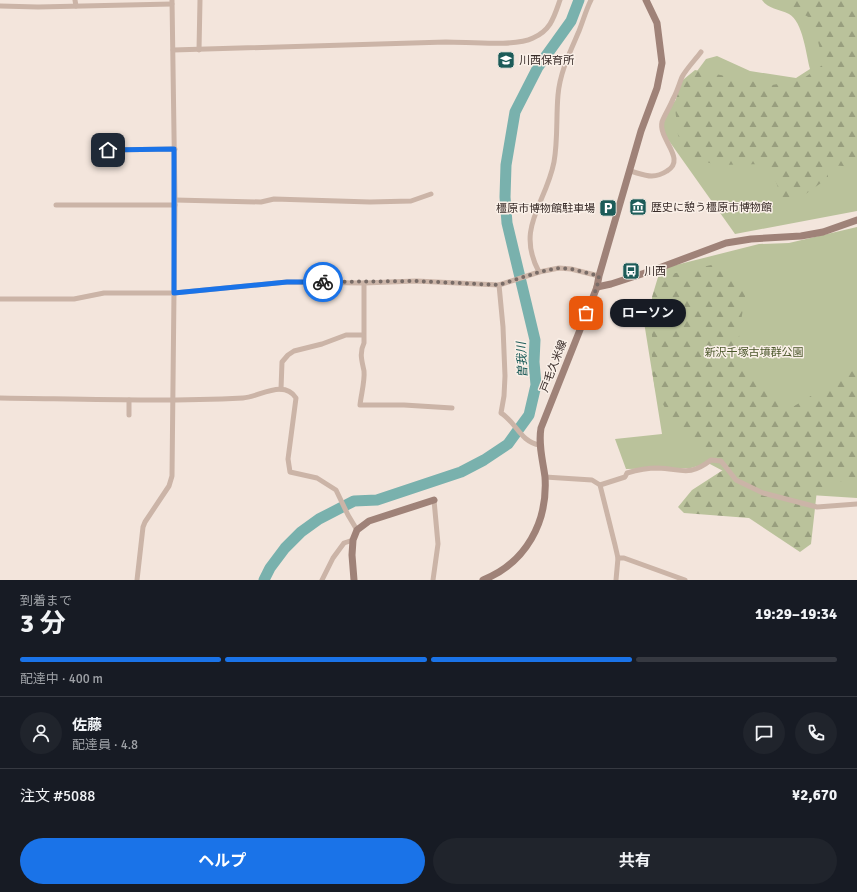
<!DOCTYPE html>
<html lang="ja">
<head>
<meta charset="utf-8">
<style>
	:root { --surface:#171b24; --page:#20242c; --text:#f1f3f6; --muted:#9ea1a6; --line:#363941; --accent:#1a73e8 }
	body { margin:0; font-family:Signika,"Noto Sans JP",sans-serif; background:var(--page); color:var(--text); height:100vh; display:flex; flex-direction:column; font-size:15px; white-space:nowrap }
	* { box-sizing:border-box; margin:0 }
	p { font-size:13px; color:var(--muted) }
	.icon { flex:none; width:22px; height:22px; fill:none; stroke:currentColor; stroke-width:2; stroke-linecap:round; stroke-linejoin:round }
	.map { position:relative; height:580px; overflow:hidden }
	.sheet { display:flex; flex-direction:column; background:var(--surface); flex:1 }
	.sheet>* { flex:none }
	.pin { position:absolute; display:grid; place-items:center; width:34px; height:34px; color:#fff; margin:-17px; border-radius:8px; box-shadow:0 2px 6px #0006 }
	.courier { position:absolute; display:grid; place-items:center; width:40px; height:40px; margin:-20px; border:3px solid #1a73e8; border-radius:50%; background:#fff; color:#222; box-shadow:0 1px 5px #0007 }
	.bubble { position:absolute; height:28px; border-radius:14px; background:var(--surface); box-shadow:0 1px 3px #0004; font-size:13px; font-weight:700; line-height:28px; text-align:center }
	.overview em { font-style:normal; font-weight:700 }
	.overview div { display:flex; flex-direction:column-reverse }
	.overview { display:flex; align-items:center; justify-content:space-between; height:68px; padding:0 20px }
	h1 { font-size:26px; font-weight:700; line-height:30px }
	.bar { display:grid; grid-template-columns:repeat(4,1fr); gap:6px 4px; align-content:center; height:48px; padding:0 20px }
	.bar i { height:5px; border-radius:3px; background:var(--line) }
	.bar .active { background:var(--accent) }
	.bar p { grid-column:span 4 }
	.line { display:flex; align-items:center; gap:10px; padding:0 20px; border-top:1px solid var(--line) }
	.line div { flex:1 }
	.round { display:grid; place-items:center; flex:none; width:42px; height:42px; border-radius:21px; background:var(--page) }
	.primary-button { display:flex; gap:8px; margin-top:auto; padding:8px 20px }
	.primary-button a { flex:1; height:46px; border-radius:24px; background:var(--accent); color:#fff; font-size:16px; font-weight:700; line-height:46px; text-align:center }
	.primary-button a+a { background:var(--page); color:var(--text) }
	.map>svg:first-child { display:block }
	.green { fill:#bac29b }
	.forest { fill:url(#forest-firs) }
	.lines { fill:none; stroke-linecap:round; stroke-linejoin:round }
	.river { stroke:#79b1ad; stroke-width:11 }
	.street { stroke:#cbb4a7; stroke-width:5 }
	.secondary { stroke:#9f8278; stroke-width:7 }
	.done { stroke:#796c67; stroke-width:4; stroke-dasharray:0 7.2 }
	.route { stroke:#1a73e8; stroke-width:5 }
	.labels { text-anchor:middle; stroke-width:3; stroke-linejoin:round; paint-order:stroke }
	.poi-label { font-size:11px; fill:#382b28; stroke:#faf0e8; text-anchor:start }
	.park-label { font-size:11px; fill:#4b572b; stroke:#faf0e8 }
	.street-label { font-size:11px; fill:#382b28; stroke:#faf0e8 }
	.water-label { font-size:12px; font-style:italic; fill:#1c5b58; stroke:#faf0e8 }
</style>
</head>
<body>
<div class="map">
<svg width="857" height="580" viewBox="0 0 857 580">
	<defs>
		<pattern id="forest-firs" width="22" height="20" patternUnits="userSpaceOnUse"><rect width="22" height="20" fill="#bac29b"/><path d="M5 1l3.5 6h-7zM16 11l3.5 6h-7z" fill="#989e7e"/></pattern>
	</defs>
	<rect width="100%" height="100%" fill="#f3e5dc"/>
	<g class="green">
		<path d="M762,0H857V211L735,234L662,131L666,113L706,59L717,56L750,71L796,78L810,69C806,54 803,22 789,14C779,9 768,9 762,0Z"/>
		<polygon points="857,227 857,498 763,492 708,463 691,468 626,469 615,439 662,434 644,322 664,268 759,244 789,243"/>
	</g>
	<g class="forest">
		<polygon points="777,0 857,0 857,167 828,165 828,178 786,208 769,164 718,165 689,158 678,135 675,107 678,84 695,70 772,85 801,80 824,64 812,19"/>
		<polygon points="720,263 747,285 739,333 740,357 755,379 791,408 857,368 857,479 837,482 817,490 811,544 800,552 749,518 684,513 678,507 692,490 723,470 669,416 655,388 652,371 652,297 658,277"/>
	</g>
	<g class="lines">
		<polyline class="river" points="264,580 270,568 285,548 301,532 319,519 354,501 377,500 461,472 484,460 508,444 529,415 536,385 534,362 535,340 507,223 505,197 506,165 515,112 538,67 571,21 579,0"/>
		<g class="street">
			<polyline points="75,0 76,6"/>
			<polyline points="0,6 38,7 172,4"/>
			<path d="M173,50C264,48 355,45 446,42C469,42 515,47 533,38C551,30 554,17 560,0"/>
			<polyline points="199,50 200,0"/>
			<polyline points="107,150 175,149"/>
			<path d="M630,171C645,175 653,180 667,171C687,159 658,139 662,122C665,114 670,107 673,99C677,92 679,84 682,77C687,68 695,60 701,52"/>
			<polyline points="175,200 261,202 274,199 370,202 411,201 431,194"/>
			<polyline points="56,205 175,205"/>
			<path d="M539,272C515,227 546,204 554,162C558,140 556,117 558,95C560,72 570,52 579,31C583,21 586,10 591,0"/>
			<path d="M364,283V343C359,353 362,361 364,371C365,381 361,395 360,405H404L452,408"/>
			<path d="M499,285L503,327L505,376L504,396L501,413C516,422 520,442 540,445"/>
			<polyline points="0,299 74,299 104,293 174,293 287,282 364,283 416,281 499,285 539,272 559,268 571,269 599,276"/>
			<polyline points="281,389 282,362 288,355 294,351 322,344 346,335 363,335"/>
			<path d="M0,398C81,399 162,402 243,398C259,397 284,379 296,398L288,459L290,472L317,478L336,490L348,515L357,530"/>
			<polyline points="129,415 129,400"/>
			<polyline points="545,477 592,480 600,485 615,545 618,558 616,580"/>
			<path d="M600,485L625,477L627,473C637,470 647,468 658,468C682,469 689,477 711,460L721,461L736,480L763,493L817,507L857,504"/>
			<polyline points="618,558 624,558 685,580"/>
			<polyline points="137,580 143,527 145,522 169,486 172,476 175,200 172,0"/>
			<polyline points="322,580 333,558 344,543 353,540"/>
			<polyline points="433,580 438,544 434,500"/>
		</g>
		<g class="secondary">
			<polyline points="597,287 611,284 651,271 726,243 751,239 801,236 823,232 857,220"/>
			<polyline points="354,580 352,555 353,540 357,530 369,521 434,500"/>
			<path d="M483,580C526,563 548,522 545,477C543,461 538,445 541,428L597,287L599,276L641,131L657,88L662,63L657,23L646,0"/>
		</g>
	</g>
	<g class="lines">
		<polyline class="done" points="323,282 416,281 499,285 539,272 559,268 571,269 599,276 597,287 586,313"/>
		<polyline class="route" points="108,150 174,149 174,293 287,282 323,282"/>
	</g>
	<defs>
		<symbol id="school-square" viewBox="-11 -11 22 22"><rect x="-9" y="-9" width="18" height="18" rx="4" fill="#1c5b58" stroke="#faf0e8"/><path d="M0-5L7-2L0 1L-7-2ZM-4 1L0 2.5L4 1V4Q0 6-4 4Z" fill="#fff"/></symbol>
		<symbol id="museum-square" viewBox="-11 -11 22 22"><rect x="-9" y="-9" width="18" height="18" rx="4" fill="#1c5b58" stroke="#faf0e8"/><path d="M0-6L6-3V-2H-6V-3ZM-5-1h2V3h-2ZM-1-1h2V3h-2ZM3-1h2V3H3ZM-6 4H6V6H-6Z" fill="#fff"/></symbol>
		<symbol id="parking-square" viewBox="-11 -11 22 22"><rect x="-9" y="-9" width="18" height="18" rx="4" fill="#1c5b58" stroke="#faf0e8"/><path d="M-3.5-5.5H1a3.5 3.5 0 0 1 0 7H-1V5.5H-3.5ZM-1-3.4V-.6H.8a1.4 1.4 0 0 0 0-2.8Z" fill="#fff"/></symbol>
		<symbol id="bus-square" viewBox="-11 -11 22 22"><rect x="-9" y="-9" width="18" height="18" rx="4" fill="#1c5b58" stroke="#faf0e8"/><path d="M-5-6H5V4H4V6H2V4H-2V6H-4V4H-5ZM-3.5-4V0h7V-4ZM-3.5 1.2v1.5H-2V1.2ZM2 1.2v1.5H3.5V1.2Z" fill="#fff"/></symbol>
	</defs>
	<g fill-rule="evenodd">
		<use href="#school-square" x="496" y="50" width="20" height="20"/>
		<use href="#museum-square" x="628" y="197" width="20" height="20"/>
		<use href="#parking-square" x="598" y="198" width="20" height="20"/>
		<use href="#bus-square" x="621" y="261" width="20" height="20"/>
	</g>
	<g class="labels">
		<g class="poi-label">
			<text x="519" y="64">川西保育所</text>
			<text x="651" y="211">歴史に憩う橿原市博物館</text>
			<text x="595" y="212" text-anchor="end">橿原市博物館駐車場</text>
			<text x="644" y="275">川西</text>
		</g>
		<g class="park-label">
			<text x="754" y="356">新沢千塚古墳群公園</text>
		</g>
		<g class="street-label">
			<text transform="translate(553 366) rotate(-69)" y="4">戸毛久米線</text>
		</g>
		<g class="water-label">
			<text transform="translate(522 360) rotate(-93)" y="4">曽我川</text>
		</g>
	</g>
</svg>
<div class="pin" style="left:586px;top:313px;background:#ea580c"><svg class="icon" aria-label="bag" viewBox="0 0 24 24"><path d="M5 8h14l-1 12H6zM9 8a3 3 0 0 1 6 0"/></svg></div>
<div class="pin" style="left:108px;top:150px;background:#1f2937"><svg class="icon" aria-label="home" viewBox="0 0 24 24"><path d="M3 11l9-7 9 7M6 9v11h12V9"/></svg></div>
<div class="courier" style="left:323px;top:282px"><svg class="icon" aria-label="bike" viewBox="0 0 24 24"><circle cx="6" cy="16" r="4"/><circle cx="18" cy="16" r="4"/><path d="M6 16l4-8h5l3 8M10 8l3 8H6M13 5h3"/></svg></div>
<div class="bubble" style="left:610px;top:299px;width:76px">ローソン</div>
</div>
<section class="sheet">
<div class="overview"><div><h1>3 分</h1><p>到着まで</p></div><em>19:29–19:34</em></div>
<div class="bar"><i class="active"></i><i class="active"></i><i class="active"></i><i></i><p>配達中 · 400 m</p></div>
<div class="line" style="height:72px"><a class="round"><svg class="icon" aria-label="person" viewBox="0 0 24 24"><circle cx="12" cy="8" r="4"/><path d="M4 21q1-7 8-7t8 7"/></svg></a><div><b>佐藤</b><p>配達員 · 4.8</p></div><a class="round"><svg class="icon" aria-label="chat" viewBox="0 0 24 24"><path d="M4 5h16v11H9l-5 4z"/></svg></a><a class="round"><svg class="icon" aria-label="phone" viewBox="0 0 24 24"><path d="M5 4h4l2 5-3 2q2 4 5 5l2-3 5 2v4C11 20 4 13 5 4z"/></svg></a></div>
<div class="line" style="height:52px"><div>注文 #5088</div><b>¥2,670</b></div>
<div class="primary-button"><a>ヘルプ</a><a>共有</a></div>
</section>
</body>
</html>
